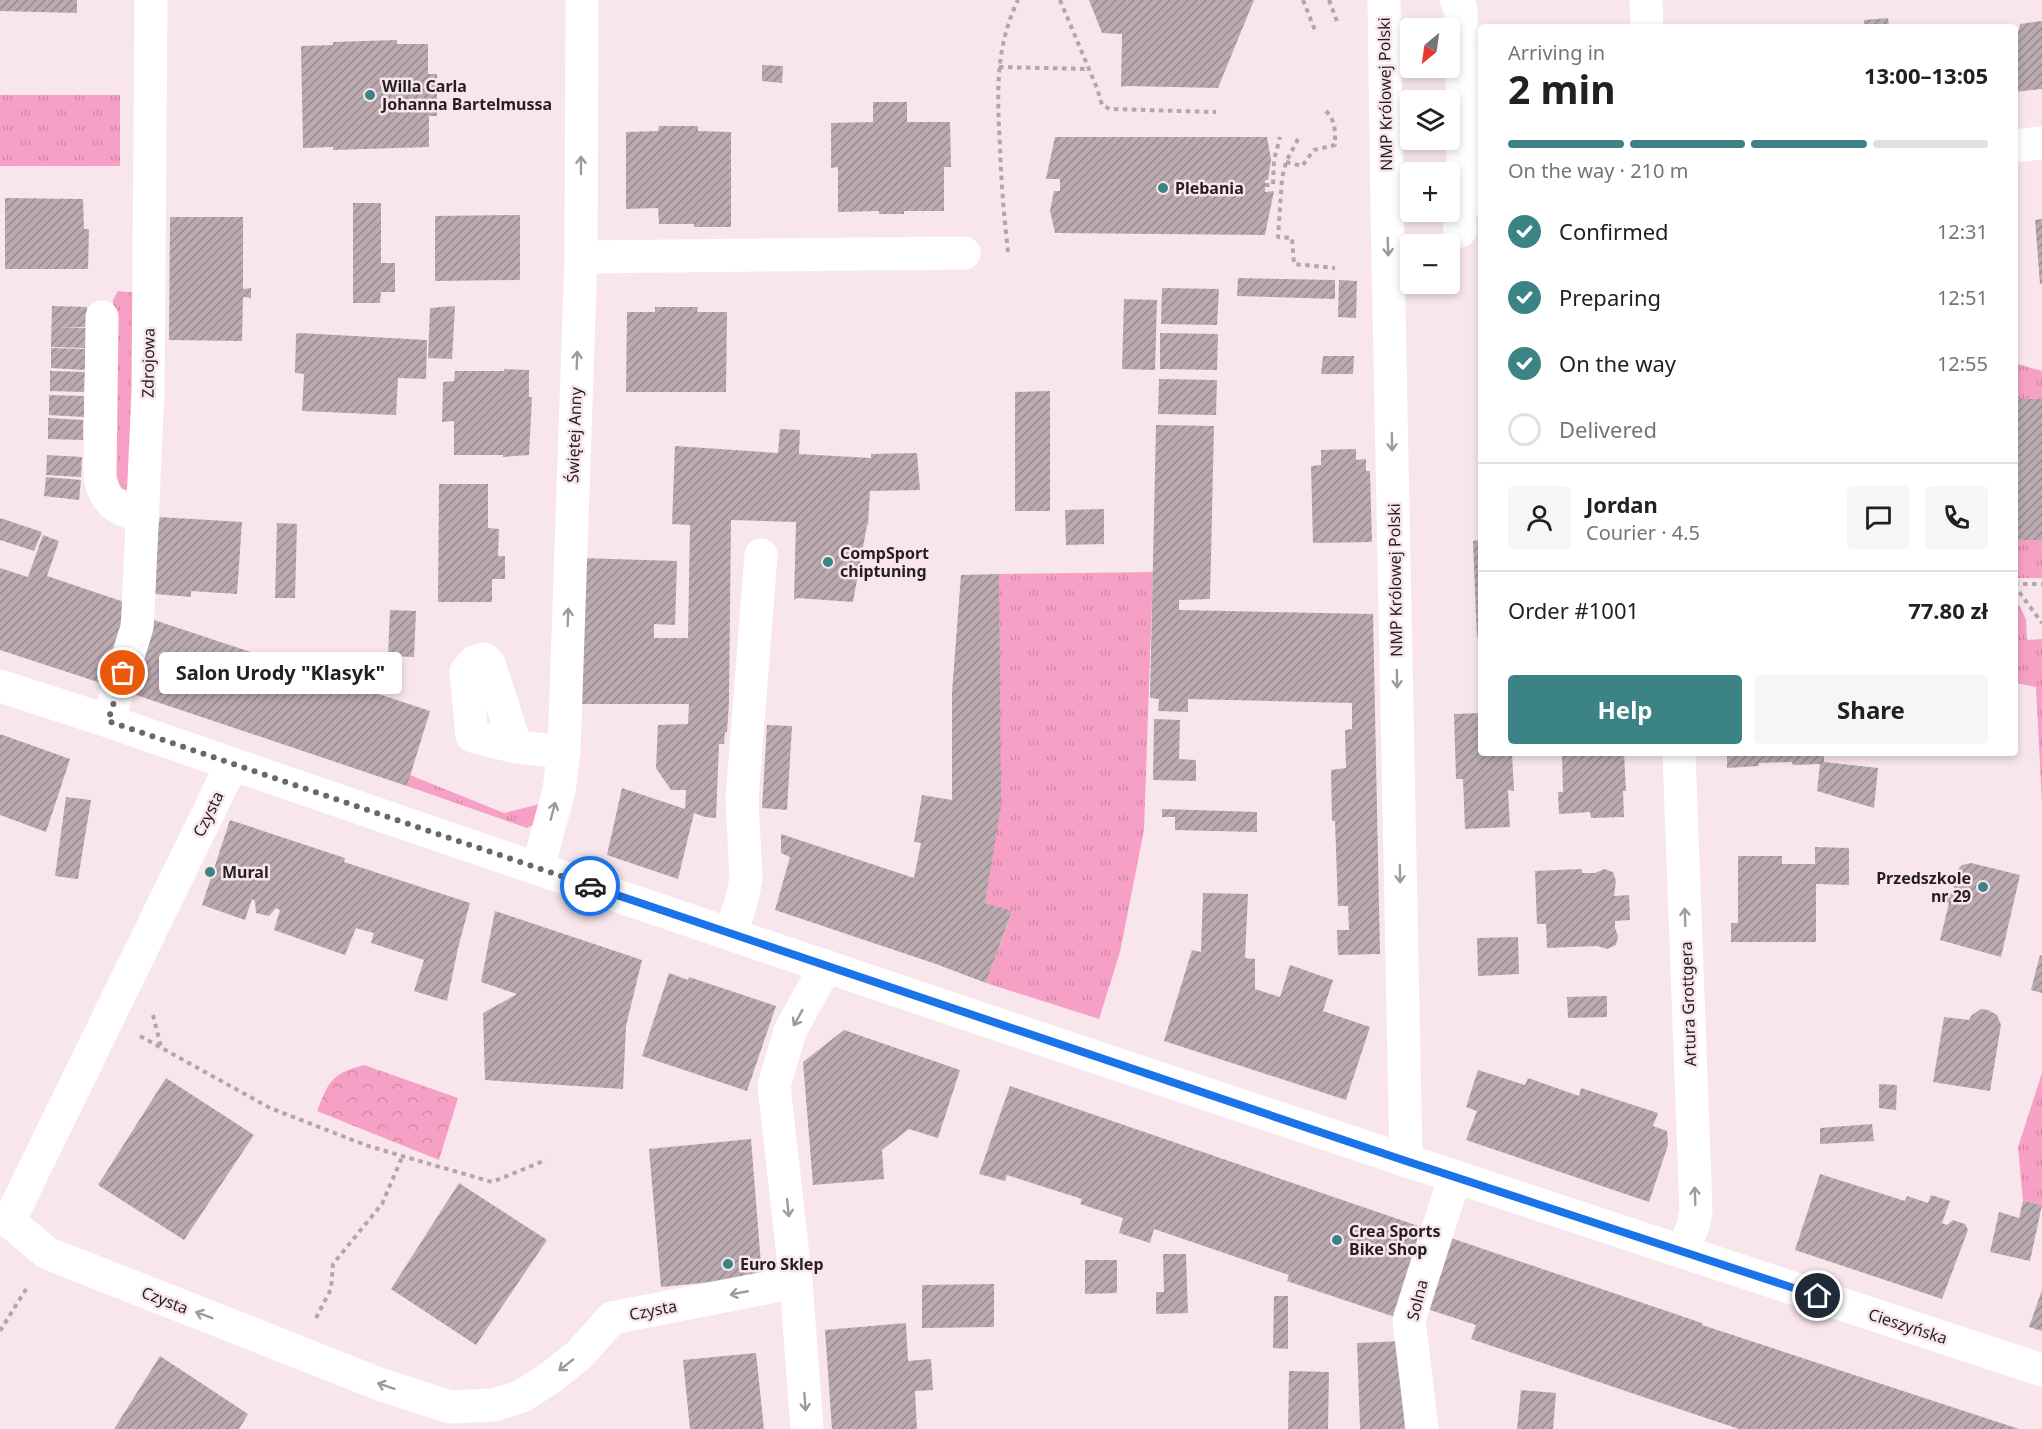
<!DOCTYPE html>
<html lang="en">
<head>
<meta charset="utf-8">
<style>
	:root { --surface:#fff; --page:#f6f6f6; --text:#202124; --muted:#757577; --line:#e0e0e0; --accent:#3b8385 }
	body { margin:0; font-family:"Noto Sans",sans-serif; background:var(--page); color:var(--text); height:100vh; display:flex; flex-direction:column; font-size:22px; white-space:nowrap }
	* { box-sizing:border-box; margin:0 }
	p { font-size:20px; color:var(--muted) }
	.icon { flex:none; width:33px; height:33px; fill:none; stroke:currentColor; stroke-width:2; stroke-linecap:round; stroke-linejoin:round }
	.map { position:relative; flex:1; overflow:hidden }
	.side { position:absolute; left:1478px; top:24px; width:540px; height:732px; display:flex; flex-direction:column; background:var(--surface); border-radius:6px; box-shadow:0 3px 9px #0003 }
	.side>* { flex:none }
	.needle { width:39px; rotate:209deg }
	.buttons { position:absolute; left:1400px; top:18px; display:grid; gap:12px }
	.buttons a { display:grid; place-items:center; width:60px; height:60px; border-radius:6px; background:var(--surface); box-shadow:0 3px 9px #0003; font-size:30px }
	.pin { position:absolute; display:grid; place-items:center; width:51px; height:51px; color:#fff; margin:-26px; border:3px solid #fff; border-radius:50%; box-shadow:0 2px 6px #0007 }
	.courier { position:absolute; display:grid; place-items:center; width:60px; height:60px; margin:-30px; border:4px solid #1a73e8; border-radius:50%; background:#fff; color:#222; box-shadow:0 2px 8px #0007 }
	.bubble { position:absolute; height:42px; border-radius:6px; background:var(--surface); box-shadow:0 3px 9px #0003; font-size:20px; font-weight:700; line-height:42px; text-align:center }
	.summary em { font-style:normal; font-weight:700 }
	.summary div { display:flex; flex-direction:column-reverse }
	.summary { display:flex; align-items:center; justify-content:space-between; height:102px; padding:0 30px }
	h1 { font-size:39px; font-weight:700; line-height:45px }
	.bar { display:grid; grid-template-columns:repeat(4,1fr); gap:9px 6px; align-content:center; height:72px; padding:0 30px }
	.bar i { height:8px; border-radius:4px; background:var(--line) }
	.bar .on { background:var(--accent) }
	.bar p { grid-column:span 4 }
	.line { display:flex; align-items:center; gap:15px; padding:0 30px; border-top:2px solid var(--line) }
	.line div { flex:1 }
	.round { display:grid; place-items:center; flex:none; width:63px; height:63px; border-radius:6px; background:var(--page) }
	ol { padding:0 30px; list-style:none }
	li { display:flex; align-items:center; gap:18px; height:66px }
	li p { margin-inline-start:auto }
	li .icon { padding:6px; border-radius:50%; background:var(--accent); color:#fff; stroke-width:4 }
	li:last-child { color:var(--muted) }
	li i { width:33px; height:33px; border:3px solid var(--line); border-radius:50% }
	.action { display:flex; gap:12px; margin-top:auto; padding:12px 30px }
	.action a { flex:1; height:69px; border-radius:6px; background:var(--accent); color:#fff; font-size:24px; font-weight:700; line-height:69px; text-align:center }
	.action a+a { background:var(--page); color:var(--text) }
	.map>svg:first-child { display:block }
	.grass { fill:url(#grass-tufts) }
	.park { fill:url(#park-crowns) }
	.building { fill:url(#building-hatch) }
	.lines { fill:none; stroke-linecap:round; stroke-linejoin:round }
	.path { stroke:#b3a5aa; stroke-width:4; stroke-dasharray:4.5 4.5; stroke-linecap:butt }
	.minor { stroke:#fff; stroke-width:33 }
	.oneway { stroke:#9d9a9b }
	.done { stroke:#6f6568; stroke-width:6; stroke-dasharray:0 10.8 }
	.route { stroke:#1a73e8; stroke-width:8 }
	.poi-dot { fill:#3b8385; stroke:#f8e6ec; stroke-width:2 }
	.labels { text-anchor:middle; stroke-width:5; stroke-linejoin:round; paint-order:stroke }
	.poi-label { font-size:16px; font-weight:bold; fill:#251f21; stroke:#f8e6ec; text-anchor:start }
	.street-label { font-size:16px; fill:#251f21; stroke:#f8e6ec }
</style>
</head>
<body>
<div class="map">
<svg width="2042" height="1429" viewBox="0 0 2042 1429">
	<defs>
		<pattern id="grass-tufts" width="24" height="20" patternUnits="userSpaceOnUse" patternTransform="scale(1.5)"><rect width="24" height="20" fill="#f7a0c5"/><path d="M3 7l-1-3M5 7V3M7 7l1-3M15 17l-1-3M17 17v-4M19 17l1-3" fill="none" stroke="#d489a9"/></pattern>
		<pattern id="park-crowns" width="20" height="18" patternUnits="userSpaceOnUse" patternTransform="scale(1.5)"><rect width="20" height="18" fill="#f7a0c5"/><path d="M2 6a3 3 0 1 1 6 0M12 15a3 3 0 1 1 6 0" fill="none" stroke="#d489a9"/></pattern>
		<pattern id="building-hatch" width="6" height="6" patternUnits="userSpaceOnUse" patternTransform="scale(1.5)"><rect width="6" height="6" fill="#bbabb1"/><path d="M-1 1l2-2M0 6l6-6M5 7l2-2" fill="none" stroke="#988b90"/></pattern>
	</defs>
	<rect width="100%" height="100%" fill="#f8e6ec"/>
	<g class="grass">
		<rect x="0" y="95" width="120" height="71"/>
		<polygon points="118,291 138,293 130,491 120,488 108,455 113,300"/>
		<polygon points="2014,363 2042,371 2042,399 2015,399"/>
		<polygon points="2014,540 2042,540 2042,578 2018,578 2015,572"/>
		<polygon points="1153,572 1144,830 1120,952 1099,1019 986,983 1012,912 985,903 990,868 999,691 999,574"/>
		<polygon points="2015,598 2026,619 2027,640 2042,639 2042,803 2036,687 2015,683"/>
		<polygon points="410,775 504,813 540,804 533,825 527,828 407,786"/>
		<polygon points="2042,1073 2042,1205 2023,1201 2018,1147"/>
	</g>
	<path class="park" d="M364,1065L458,1098L439,1160L317,1111C329,1081 331,1074 364,1065Z"/>
	<g class="building">
		<polygon points="0,0 77,0 77,13 0,11"/>
		<polygon points="1089,0 1254,0 1218,88 1127,86 1121,87 1122,34 1102,33"/>
		<polygon points="1888,18 1889,27 1864,27 1864,20"/>
		<polygon points="2042,21 2042,89 2014,92 2014,31 2019,30 2020,24"/>
		<polygon points="397,40 397,44 428,44 428,74 437,74 437,116 429,116 429,147 333,150 333,147 303,148 301,46 333,45 333,42"/>
		<polygon points="762,65 783,66 782,83 762,81"/>
		<polygon points="873,102 907,102 907,122 950,122 951,167 944,167 944,211 904,211 904,214 879,214 879,211 838,212 838,167 831,168 831,123 873,122"/>
		<polygon points="659,126 698,126 698,131 731,132 731,227 694,227 694,224 659,224 658,208 626,209 626,132 658,131"/>
		<polygon points="1055,137 1267,137 1271,159 1268,180 1265,180 1265,192 1274,191 1265,235 1055,233 1050,211 1054,191 1060,191 1060,179 1046,179"/>
		<polygon points="5,198 83,199 84,229 89,229 88,269 5,269"/>
		<polygon points="353,203 381,203 381,263 395,263 395,292 381,292 380,303 353,303"/>
		<polygon points="520,215 520,280 435,281 435,216"/>
		<polygon points="170,217 243,217 243,289 251,288 251,298 243,297 242,341 169,340"/>
		<polygon points="2042,219 2042,284 2040,284 2035,220"/>
		<polygon points="1238,278 1335,280 1335,299 1237,296"/>
		<polygon points="1339,280 1357,281 1356,318 1338,317"/>
		<polygon points="1162,288 1219,289 1217,325 1161,324"/>
		<polygon points="1124,299 1157,300 1155,370 1122,369"/>
		<polygon points="52,306 87,307 86,327 57,327 86,328 86,348 51,347"/>
		<polygon points="455,306 452,359 428,358 430,308"/>
		<polygon points="655,307 698,307 697,312 727,312 726,392 626,392 627,312 655,312"/>
		<polygon points="299,333 427,340 426,379 398,378 396,415 302,411 304,374 295,373 296,334"/>
		<polygon points="1160,333 1218,334 1217,370 1160,369"/>
		<polygon points="51,348 86,349 85,370 51,368"/>
		<polygon points="1323,356 1354,356 1353,374 1321,374"/>
		<polygon points="504,369 529,370 529,397 532,397 529,455 503,457 503,455 454,455 454,421 442,422 443,382 454,381 455,371 504,371"/>
		<polygon points="50,371 85,372 84,392 50,391"/>
		<rect x="1478" y="373" width="2" height="51"/>
		<polygon points="1159,379 1217,380 1216,415 1158,414"/>
		<polygon points="1050,391 1050,511 1015,511 1015,392"/>
		<polygon points="49,395 84,396 84,417 49,415"/>
		<rect x="2014" y="399" width="28" height="141"/>
		<polygon points="48,418 83,420 83,440 48,439"/>
		<polygon points="1156,425 1214,426 1210,599 1179,600 1179,610 1373,614 1380,954 1338,955 1337,930 1349,930 1348,906 1338,906 1335,821 1332,821 1331,770 1346,768 1345,730 1352,729 1352,703 1188,699 1188,712 1158,711 1159,699 1150,698"/>
		<polygon points="780,429 800,430 799,454 871,458 871,454 917,453 920,490 870,491 868,525 867,525 853,602 797,598 794,600 796,522 731,520 729,702 727,732 725,732 724,744 719,744 716,818 705,817 694,813 678,879 607,855 622,788 685,809 686,790 671,790 656,768 658,725 688,724 689,704 579,704 579,558 677,561 675,625 654,624 654,638 688,638 690,525 672,524 675,446 778,453"/>
		<polygon points="1356,449 1356,460 1366,459 1366,471 1370,471 1372,542 1313,543 1311,466 1321,465 1321,450"/>
		<polygon points="47,455 82,457 81,477 46,475"/>
		<polygon points="46,477 81,480 79,500 44,496"/>
		<polygon points="439,484 488,484 488,528 499,529 498,556 505,556 505,579 492,579 492,602 438,602"/>
		<polygon points="1104,509 1104,544 1066,545 1065,510"/>
		<polygon points="159,517 242,522 237,594 191,591 191,597 154,594"/>
		<polygon points="0,518 42,532 34,551 0,540"/>
		<polygon points="277,523 297,524 295,598 275,598"/>
		<polygon points="43,535 59,541 47,576 127,603 107,685 0,650 0,568 28,577"/>
		<polygon points="1480,540 1480,636 1477,637 1473,541"/>
		<polygon points="999,574 1001,806 985,903 1012,911 986,983 936,964 775,910 790,857 781,853 781,834 914,878 921,843 914,842 922,795 952,800 952,692 961,575"/>
		<polygon points="390,610 416,611 414,657 388,656"/>
		<polygon points="154,620 430,711 407,786 136,695 136,692"/>
		<polygon points="1480,713 1480,753 1512,753 1514,791 1508,790 1510,827 1465,829 1463,779 1456,779 1454,714"/>
		<polygon points="1154,719 1180,720 1179,759 1196,760 1196,781 1153,780"/>
		<polygon points="767,725 792,726 787,810 762,808"/>
		<polygon points="0,734 70,759 46,832 0,815"/>
		<polygon points="1596,753 1624,754 1626,791 1623,791 1624,817 1591,818 1590,812 1559,814 1558,792 1563,792 1562,756 1596,755"/>
		<polygon points="1727,753 1824,753 1824,762 1878,768 1874,808 1817,791 1820,764 1793,765 1792,762 1759,763 1759,766 1727,768"/>
		<polygon points="66,797 91,800 78,879 55,876"/>
		<polygon points="1162,809 1257,812 1257,832 1175,830 1175,817 1162,817"/>
		<polygon points="230,820 345,858 344,862 470,903 458,948 447,1001 414,991 424,960 371,943 374,933 356,928 345,955 274,930 280,910 276,908 269,916 256,913 255,901 252,899 245,920 202,905"/>
		<polygon points="1815,847 1849,848 1849,885 1816,884 1816,942 1731,942 1731,923 1738,923 1738,856 1782,856 1782,864 1815,864"/>
		<polygon points="1971,863 2020,875 2001,957 1940,940 1949,903 1940,901 1942,891 1952,894 1959,868 1962,865"/>
		<polygon points="1582,869 1582,873 1595,873 1604,869 1613,872 1616,881 1614,896 1629,895 1630,920 1615,921 1615,928 1618,936 1616,945 1607,949 1597,946 1547,948 1546,924 1537,924 1535,871"/>
		<polygon points="1203,893 1248,894 1245,958 1255,959 1255,989 1280,997 1290,965 1333,980 1323,1011 1370,1027 1346,1100 1164,1041 1192,950 1201,952"/>
		<polygon points="495,911 642,960 626,1026 623,1089 485,1080 483,1013 517,994 481,982"/>
		<polygon points="1518,937 1519,974 1478,976 1477,938"/>
		<polygon points="2040,955 2042,956 2042,993 2031,990"/>
		<polygon points="669,973 688,980 689,977 776,1006 747,1091 642,1056"/>
		<polygon points="1607,996 1607,1017 1568,1018 1567,997"/>
		<polygon points="1981,1009 1988,1010 1997,1015 2001,1025 1990,1091 1933,1082 1944,1017 1969,1020 1972,1015"/>
		<polygon points="844,1030 960,1070 938,1138 909,1129 882,1150 884,1179 813,1185 803,1062"/>
		<polygon points="1478,1070 1525,1085 1528,1078 1579,1096 1581,1088 1658,1113 1653,1126 1667,1131 1668,1145 1649,1202 1466,1140 1477,1111 1466,1107"/>
		<polygon points="166,1078 254,1135 184,1240 98,1185"/>
		<polygon points="1879,1084 1897,1085 1896,1110 1879,1108"/>
		<polygon points="1010,1086 1427,1229 1398,1318 1287,1281 1289,1275 1154,1229 1150,1243 1119,1233 1123,1218 1080,1204 1082,1199 1007,1175 1005,1181 979,1174"/>
		<polygon points="1872,1124 1874,1141 1820,1144 1820,1128"/>
		<polygon points="751,1139 762,1277 661,1287 649,1149"/>
		<polygon points="1820,1174 1905,1201 1907,1196 1928,1203 1931,1195 1950,1201 1942,1223 1947,1225 1953,1220 1965,1224 1968,1230 1942,1299 1795,1250"/>
		<polygon points="459,1183 547,1240 476,1345 391,1289"/>
		<polygon points="2023,1201 2042,1205 2030,1261 1990,1252 1999,1212 2019,1218"/>
		<polygon points="1451,1238 1702,1323 1702,1325 2019,1429 1739,1429 1673,1407 1471,1339 1476,1325 1427,1309"/>
		<polygon points="1163,1254 1186,1254 1188,1313 1156,1314 1156,1292 1164,1292"/>
		<polygon points="1085,1260 1117,1260 1117,1293 1085,1294"/>
		<polygon points="994,1284 994,1327 922,1328 922,1285"/>
		<polygon points="2042,1290 2042,1331 2029,1327"/>
		<polygon points="1274,1296 1288,1296 1288,1349 1273,1348"/>
		<polygon points="906,1323 908,1361 931,1359 933,1390 915,1391 917,1429 832,1429 825,1330"/>
		<polygon points="1403,1341 1407,1429 1360,1429 1357,1343"/>
		<polygon points="756,1353 764,1429 690,1429 683,1360"/>
		<polygon points="160,1356 248,1414 239,1429 114,1429"/>
		<polygon points="1289,1371 1329,1372 1328,1429 1288,1429"/>
		<polygon points="1521,1390 1556,1393 1553,1429 1517,1429"/>
	</g>
	<g class="lines">
		<g class="path">
			<polyline points="1060,0 1097,88 1102,105 1110,109 1216,112"/>
			<polyline points="1303,0 1316,33"/>
			<polyline points="1329,0 1338,24"/>
			<polyline points="999,67 1088,69"/>
			<polyline points="1298,139 1286,162 1282,178 1278,237 1292,238 1294,264 1335,268"/>
			<path d="M1286,162L1302,166L1314,150L1335,145C1335,131 1336,121 1326,111"/>
			<polyline points="1265,185 1273,185 1274,160 1280,137"/>
			<path d="M1008,252C1004,216 1001,181 1000,146C997,94 995,48 1018,0"/>
			<polyline points="2014,584 2042,584"/>
			<polyline points="2014,585 2042,623"/>
			<polyline points="153,1015 161,1047"/>
			<polyline points="140,1036 270,1108 368,1146 492,1182 546,1160"/>
			<polyline points="316,1318 331,1289 333,1264 382,1204 403,1155"/>
			<polyline points="0,1331 28,1286"/>
		</g>
		<g class="minor">
			<polyline points="1384,0 1387,209 1406,1161"/>
			<polyline points="1456,0 1461,9 1463,162 1467,203"/>
			<polyline points="1646,0 1647,27"/>
			<polyline points="2014,146 2042,143"/>
			<polyline points="1458,203 1460,231"/>
			<polyline points="581,257 964,253"/>
			<path d="M102,317L100,478C106,506 119,508 143,518"/>
			<path d="M0,686L108,721C750,944 1396,1158 2042,1370"/>
			<polyline points="108,721 137,627 138,613 148,392 151,0"/>
			<polyline points="516,747 489,664 484,659 474,662 466,672 472,736 516,747 564,752"/>
			<polyline points="1679,753 1696,1211 1693,1226 1683,1252"/>
			<polyline points="232,764 9,1221 47,1253 382,1385 450,1407 494,1405 522,1396 550,1378 579,1355 612,1318 796,1282"/>
			<polyline points="538,868 559,790 564,752 581,257 582,0"/>
			<polyline points="731,934 742,899 746,879 742,799 761,555"/>
			<polyline points="807,1429 796,1282 774,1086 790,1031 826,966"/>
			<polyline points="1422,1429 1409,1320 1455,1176"/>
		</g>
	</g>
	<defs><path id="oneway-shaft" d="M-6 0H5M1.5-3L5.5 0L1.5 3" fill="none" stroke-width="1.6" stroke-linecap="round" stroke-linejoin="round" transform="scale(1.5)"/></defs>
	<g class="oneway">
		<use href="#oneway-shaft" transform="translate(581 165) rotate(-90)"/>
		<use href="#oneway-shaft" transform="translate(1388 247) rotate(88)"/>
		<use href="#oneway-shaft" transform="translate(577 360) rotate(-88)"/>
		<use href="#oneway-shaft" transform="translate(1392 442) rotate(89)"/>
		<use href="#oneway-shaft" transform="translate(568 617) rotate(-88)"/>
		<use href="#oneway-shaft" transform="translate(1397 679) rotate(89)"/>
		<use href="#oneway-shaft" transform="translate(553 811) rotate(-75)"/>
		<use href="#oneway-shaft" transform="translate(1400 874) rotate(89)"/>
		<use href="#oneway-shaft" transform="translate(1685 917) rotate(-92)"/>
		<use href="#oneway-shaft" transform="translate(798 1018) rotate(119)"/>
		<use href="#oneway-shaft" transform="translate(1695 1196) rotate(-92)"/>
		<use href="#oneway-shaft" transform="translate(788 1208) rotate(84)"/>
		<use href="#oneway-shaft" transform="translate(739 1293) rotate(169)"/>
		<use href="#oneway-shaft" transform="translate(204 1315) rotate(-159)"/>
		<use href="#oneway-shaft" transform="translate(566 1365) rotate(142)"/>
		<use href="#oneway-shaft" transform="translate(386 1386) rotate(-161)"/>
		<use href="#oneway-shaft" transform="translate(805 1402) rotate(86)"/>
	</g>
	<g class="lines">
		<polyline class="done" points="123,673 108,721 590,886"/>
		<polyline class="route" points="590,886 1406,1161 1818,1296"/>
	</g>
	<g class="poi-dot">
		<circle cx="370" cy="95" r="6"/>
		<circle cx="1163" cy="188" r="6"/>
		<circle cx="828" cy="562" r="6"/>
		<circle cx="210" cy="872" r="6"/>
		<circle cx="1983" cy="887" r="6"/>
		<circle cx="1337" cy="1240" r="6"/>
		<circle cx="728" cy="1264" r="6"/>
	</g>
	<g class="labels">
		<g class="poi-label">
			<text x="382" y="92">Willa Carla<tspan x="382" dy="18">Johanna Bartelmussa</tspan></text>
			<text x="1175" y="194">Plebania</text>
			<text x="840" y="559">CompSport<tspan x="840" dy="18">chiptuning</tspan></text>
			<text x="222" y="878">Mural</text>
			<text x="1971" y="884" text-anchor="end">Przedszkole<tspan x="1971" dy="18">nr 29</tspan></text>
			<text x="1349" y="1237">Crea Sports<tspan x="1349" dy="18">Bike Shop</tspan></text>
			<text x="740" y="1270">Euro Sklep</text>
		</g>
		<g class="street-label">
			<text transform="translate(1385 94) rotate(-91)" y="6">NMP Królowej Polski</text>
			<text transform="translate(148 363) rotate(-89)" y="6">Zdrojowa</text>
			<text transform="translate(574 435) rotate(-88)" y="6">Świętej Anny</text>
			<text transform="translate(1395 580) rotate(-91)" y="6">NMP Królowej Polski</text>
			<text transform="translate(208 814) rotate(-64)" y="6">Czysta</text>
			<text transform="translate(1688 1004) rotate(-92)" y="6">Artura Grottgera</text>
			<text transform="translate(165 1300) rotate(21)" y="6">Czysta</text>
			<text transform="translate(1417 1300) rotate(-76)" y="6">Solna</text>
			<text transform="translate(653 1310) rotate(-11)" y="6">Czysta</text>
			<text transform="translate(1908 1326) rotate(18)" y="6">Cieszyńska</text>
		</g>
	</g>
</svg>
<div class="buttons">
<a><svg class="needle" viewBox="-14 -14 28 28"><path d="M0-13l5 13h-10z" fill="#e53935"/><path d="M0 13l5-13h-10z" fill="#757577"/></svg></a>
<a><svg class="icon" aria-label="layers" viewBox="0 0 24 24"><path d="M12 4l9 5-9 5-9-5zM3 14l9 5 9-5"/></svg></a>
<a>+</a>
<a>−</a>
</div>
<div class="pin" style="left:123px;top:673px;background:#ea580c"><svg class="icon" aria-label="bag" viewBox="0 0 24 24"><path d="M5 8h14l-1 12H6zM9 8a3 3 0 0 1 6 0"/></svg></div>
<div class="pin" style="left:1818px;top:1296px;background:#1f2937"><svg class="icon" aria-label="home" viewBox="0 0 24 24"><path d="M3 11l9-7 9 7M6 9v11h12V9"/></svg></div>
<div class="courier" style="left:590px;top:886px"><svg class="icon" aria-label="car" viewBox="0 0 24 24"><path d="M5 17H2v-5l4-1 3-4h7l3 4 3 1v5h-3M9 17h6M6 11h13"/><circle cx="7" cy="17" r="2"/><circle cx="17" cy="17" r="2"/></svg></div>
<div class="bubble" style="left:159px;top:652px;width:243px">Salon Urody &quot;Klasyk&quot;</div>
<section class="side">
<div class="summary"><div><h1>2 min</h1><p>Arriving in</p></div><em>13:00–13:05</em></div>
<div class="bar"><i class="on"></i><i class="on"></i><i class="on"></i><i></i><p>On the way · 210 m</p></div>
<ol>
<li><svg class="icon" aria-label="check" viewBox="0 0 24 24"><path d="M5 12l5 5 9-10"/></svg>Confirmed<p>12:31</p></li>
<li><svg class="icon" aria-label="check" viewBox="0 0 24 24"><path d="M5 12l5 5 9-10"/></svg>Preparing<p>12:51</p></li>
<li><svg class="icon" aria-label="check" viewBox="0 0 24 24"><path d="M5 12l5 5 9-10"/></svg>On the way<p>12:55</p></li>
<li><i></i>Delivered</li>
</ol>
<div class="line" style="height:108px"><a class="round"><svg class="icon" aria-label="person" viewBox="0 0 24 24"><circle cx="12" cy="8" r="4"/><path d="M4 21q1-7 8-7t8 7"/></svg></a><div><b>Jordan</b><p>Courier · 4.5</p></div><a class="round"><svg class="icon" aria-label="chat" viewBox="0 0 24 24"><path d="M4 5h16v11H9l-5 4z"/></svg></a><a class="round"><svg class="icon" aria-label="phone" viewBox="0 0 24 24"><path d="M5 4h4l2 5-3 2q2 4 5 5l2-3 5 2v4C11 20 4 13 5 4z"/></svg></a></div>
<div class="line" style="height:78px"><div>Order #1001</div><b>77.80 zł</b></div>
<div class="action"><a>Help</a><a>Share</a></div>
</section>
</div>
</body>
</html>
